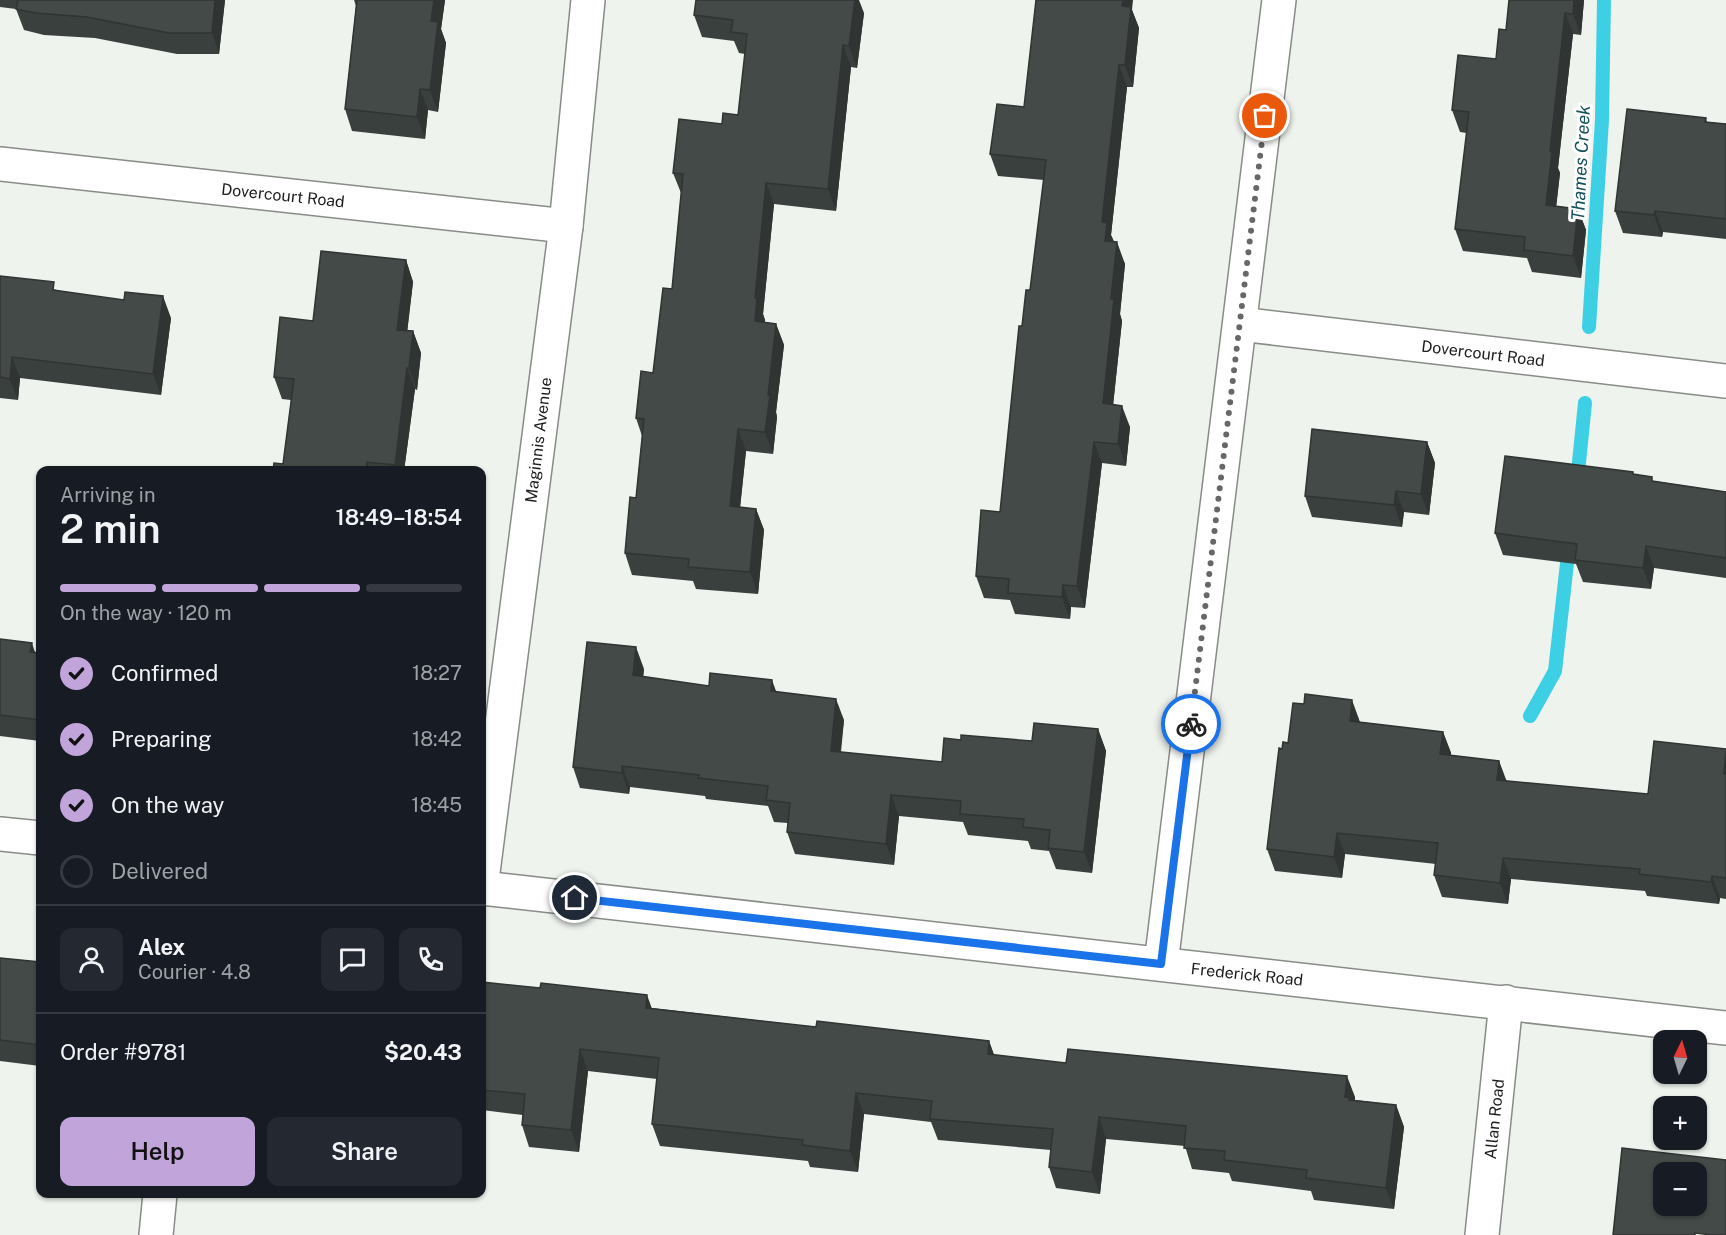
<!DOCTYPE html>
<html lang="en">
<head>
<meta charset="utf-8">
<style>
	:root { --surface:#171b24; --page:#242831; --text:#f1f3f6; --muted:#9ea1a6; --line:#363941; --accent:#c0a4da }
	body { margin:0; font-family:"Public Sans",sans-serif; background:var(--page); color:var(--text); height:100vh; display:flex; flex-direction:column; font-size:22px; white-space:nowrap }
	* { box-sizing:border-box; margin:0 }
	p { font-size:20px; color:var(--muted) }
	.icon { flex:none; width:33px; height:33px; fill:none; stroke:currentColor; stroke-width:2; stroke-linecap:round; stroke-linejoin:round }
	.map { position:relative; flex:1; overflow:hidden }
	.details { position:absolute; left:36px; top:466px; width:450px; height:732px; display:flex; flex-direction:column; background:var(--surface); border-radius:12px; box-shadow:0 2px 4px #0004 }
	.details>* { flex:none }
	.needle { width:39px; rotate:5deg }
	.tools { position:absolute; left:1653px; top:1030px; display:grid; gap:12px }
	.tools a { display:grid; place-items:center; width:54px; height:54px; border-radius:12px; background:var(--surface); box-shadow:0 2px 4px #0004; font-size:30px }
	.pin { position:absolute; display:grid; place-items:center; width:51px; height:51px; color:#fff; margin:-26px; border:3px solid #fff; border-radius:50%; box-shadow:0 2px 6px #0007 }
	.courier { position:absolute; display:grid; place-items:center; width:60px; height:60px; margin:-30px; border:4px solid #1a73e8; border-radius:50%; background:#fff; color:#222; box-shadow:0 2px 8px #0007 }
	.overview em { font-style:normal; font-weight:600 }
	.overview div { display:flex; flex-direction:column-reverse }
	.overview { display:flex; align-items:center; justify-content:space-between; height:102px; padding:0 24px }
	h1 { font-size:39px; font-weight:600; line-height:45px }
	.bar { display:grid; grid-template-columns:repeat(4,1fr); gap:9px 6px; align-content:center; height:72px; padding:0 24px }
	.bar i { height:8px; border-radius:4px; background:var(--line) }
	.bar .on { background:var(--accent) }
	.bar p { grid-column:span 4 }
	.line { display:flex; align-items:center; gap:15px; padding:0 24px; border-top:2px solid var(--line) }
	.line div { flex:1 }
	.round { display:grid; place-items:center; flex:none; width:63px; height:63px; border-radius:12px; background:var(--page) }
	ol { padding:0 24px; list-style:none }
	li { display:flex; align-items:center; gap:18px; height:66px }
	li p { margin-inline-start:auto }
	li .icon { padding:6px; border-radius:50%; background:var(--accent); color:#111; stroke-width:4 }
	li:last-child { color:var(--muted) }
	li i { width:33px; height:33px; border:3px solid var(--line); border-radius:50% }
	.cta { display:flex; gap:12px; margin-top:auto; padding:12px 24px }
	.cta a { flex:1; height:69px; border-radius:12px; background:var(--accent); color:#111; font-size:24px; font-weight:600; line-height:69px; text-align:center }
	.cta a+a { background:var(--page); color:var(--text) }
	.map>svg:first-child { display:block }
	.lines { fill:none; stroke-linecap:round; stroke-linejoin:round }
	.stream { stroke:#3dcfe4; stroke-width:14 }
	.minor-casing { stroke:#888c87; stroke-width:36 }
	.minor { stroke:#fff; stroke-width:33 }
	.wall { fill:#3a403e }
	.shaded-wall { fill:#303432 }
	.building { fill:#444a48; stroke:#303432; stroke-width:1.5; fill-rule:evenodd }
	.done { stroke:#656865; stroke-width:6; stroke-dasharray:0 10.8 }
	.route { stroke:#1a73e8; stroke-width:8 }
	.labels { text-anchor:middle; stroke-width:6; stroke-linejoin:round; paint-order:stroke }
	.street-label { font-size:16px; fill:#1b1d1b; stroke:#fefffe }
	.water-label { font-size:18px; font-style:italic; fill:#15515a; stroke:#fefffe }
</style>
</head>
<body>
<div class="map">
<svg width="1726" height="1235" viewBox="0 0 1726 1235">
	<rect width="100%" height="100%" fill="#eef3ee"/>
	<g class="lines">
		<g class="stream">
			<polyline points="1589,327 1602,120 1604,0"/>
			<polyline points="1577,482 1585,403"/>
			<polyline points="1530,716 1555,671 1569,545"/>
		</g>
		<defs>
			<g id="minor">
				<polyline points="0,164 566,226"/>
				<polyline points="1240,324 1726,381"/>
				<polyline points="0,834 40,838"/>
				<polyline points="482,880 566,226 588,0"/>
				<polyline points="482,888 1726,1028"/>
				<polyline points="1161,964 1279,0"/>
				<polyline points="156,1235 160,1194"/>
				<polyline points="1482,1235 1506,1002"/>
			</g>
		</defs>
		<use href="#minor" class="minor-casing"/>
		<use href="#minor" class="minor"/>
	</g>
	<g class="wall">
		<polygon points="0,0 225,0 219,54 177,54 95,38 44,35 24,30 16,9 0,7"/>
		<polygon points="354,0 445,0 441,29 446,43 438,112 428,110 425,139 352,131 345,109 356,6"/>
		<polygon points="1584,0 1581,35 1573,34 1558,168 1560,173 1556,206 1578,209 1586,230 1581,278 1532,272 1527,258 1463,251 1455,229 1467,133 1460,132 1452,110 1496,59"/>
		<polygon points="1132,10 1139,28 1133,87 1127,87 1111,235 1125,264 1120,314 1122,321 1113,405 1130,427 1126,466 1102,463 1085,608 1071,607 1070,619 1015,614 1010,600 984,598 976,576 1000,512 1022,326 1030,290 1044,180 998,176 990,154 1024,107"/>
		<polygon points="864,13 857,68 851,67 836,211 774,204 763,314 765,320 765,322 776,324 784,345 776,412 777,417 773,454 746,451 740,507 756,509 764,530 758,594 696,589 693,581 632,575 625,553 636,498 642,436 636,418 653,373 672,289 681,193 673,173 722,124 738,115 745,54 739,53 734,41 702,37 694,15"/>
		<polygon points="1706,118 1707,122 1726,124 1726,239 1663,232 1662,237 1623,233 1615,211"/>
		<polygon points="406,260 413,282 407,331 413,331 421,353 417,390 415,389 404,471 273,471 283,464 291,400 282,399 274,377 313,321"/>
		<polygon points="0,276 171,318 161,395 20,378 18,400 0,398"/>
		<polygon points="1427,442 1435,463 1429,515 1404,512 1402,527 1312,517 1305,496"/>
		<polygon points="1634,474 1654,481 1726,492 1726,578 1654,568 1651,589 1583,582 1576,564 1503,555 1495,533"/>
		<polygon points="0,639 35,652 40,653 40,741 0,736"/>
		<polygon points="644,669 643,677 709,686 777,692 844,720 841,752 942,762 961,740 1032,741 1098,729 1106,751 1092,873 1056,869 1049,851 1031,849 1028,841 968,835 963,822 899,816 894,865 795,854 787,832 788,823 774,822 768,806 706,799 705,796 630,787 629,794 580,788 573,767"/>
		<polygon points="1360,722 1443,732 1451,753 1450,755 1499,761 1506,781 1648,794 1726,749 1726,899 1720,898 1719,904 1647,896 1645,891 1511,879 1508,904 1442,897 1434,875 1436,864 1345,854 1342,878 1275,871 1267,849 1282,749 1288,743"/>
		<polygon points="0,958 40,962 40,1066 0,1061"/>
		<polygon points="482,982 652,1008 816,1027 989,1041 994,1055 1355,1097 1355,1100 1396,1105 1404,1127 1394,1209 1314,1200 1311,1191 1232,1181 1229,1173 1192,1169 1185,1146 1106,1139 1100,1194 1056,1188 1049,1167 1051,1150 938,1140 931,1122 864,1114 858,1172 810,1167 808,1161 660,1146 652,1124 657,1079 588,1071 579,1152 529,1147 522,1125 523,1115 482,1110"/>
	</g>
	<g class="shaded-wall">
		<polygon points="215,0 225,0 219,54 212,33"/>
		<polygon points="434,0 445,0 441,29 446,43 438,112 430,90 431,21"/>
		<polygon points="855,0 859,0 864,13 857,68 849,46"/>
		<polygon points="1123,0 1133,0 1132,10 1139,28 1133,87 1125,65 1122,6"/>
		<polygon points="1574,0 1584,0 1581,35 1573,14"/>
		<polygon points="1565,13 1573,34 1558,168 1560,173 1554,227 1546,205 1550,151"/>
		<polygon points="843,45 851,67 836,211 828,189"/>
		<polygon points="1119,65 1127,87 1111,235 1115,245 1105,241 1102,222"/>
		<polygon points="420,89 428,110 425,139 417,117"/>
		<polygon points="766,183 774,204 763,314 765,320 763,343 755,321 755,298"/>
		<polygon points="1578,209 1586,230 1581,278 1573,256"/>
		<polygon points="1655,211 1663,232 1662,237 1654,215"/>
		<polygon points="1117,242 1125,264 1120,314 1122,321 1111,425 1103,403 1111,299"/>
		<polygon points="406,260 413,282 405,351 397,330"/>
		<polygon points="163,296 171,318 161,395 153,374"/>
		<polygon points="776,324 784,345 776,412 777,417 773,454 765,432 768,395"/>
		<polygon points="413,331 421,353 417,390 409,368"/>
		<polygon points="12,357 20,378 18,400 10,379"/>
		<polygon points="407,368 415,389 404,471 397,471 395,465"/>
		<polygon points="1122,406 1130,427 1126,466 1118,444"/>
		<polygon points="738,429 746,451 738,528 730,506"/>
		<polygon points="1094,442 1102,463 1085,608 1077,586"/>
		<polygon points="1427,442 1435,463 1429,515 1421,494"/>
		<polygon points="367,462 371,471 366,471"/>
		<polygon points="1396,491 1404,512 1402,527 1394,505"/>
		<polygon points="756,509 764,530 758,594 750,572"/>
		<polygon points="1646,546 1654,568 1651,589 1643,568"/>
		<polygon points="1063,585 1071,607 1070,619 1062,597"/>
		<polygon points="32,643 39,665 30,652"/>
		<polygon points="636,647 644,669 641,697 633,675"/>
		<polygon points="772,680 780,702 771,691"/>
		<polygon points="836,699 844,720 838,772 831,751"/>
		<polygon points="1352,700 1360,722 1358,743 1350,721"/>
		<polygon points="1098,729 1106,751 1092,873 1084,852"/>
		<polygon points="1443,732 1451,753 1448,776 1440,754"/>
		<polygon points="1726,752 1726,781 1724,774"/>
		<polygon points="1499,761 1507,782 1497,780"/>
		<polygon points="622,766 630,787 629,794 622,773"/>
		<polygon points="891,795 899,816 894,865 886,844"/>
		<polygon points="1337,833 1345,854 1342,878 1334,857"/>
		<polygon points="1503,858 1511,879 1508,904 1500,883"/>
		<polygon points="1712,876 1720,898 1719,904 1711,882"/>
		<polygon points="647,995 655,1017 646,1008"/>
		<polygon points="989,1041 997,1063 988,1054"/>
		<polygon points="580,1049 588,1071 579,1152 571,1130"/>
		<polygon points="1347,1076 1355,1097 1354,1109 1345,1097"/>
		<polygon points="856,1093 864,1114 858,1172 850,1151"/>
		<polygon points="1396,1105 1404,1127 1394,1209 1386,1188"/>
		<polygon points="1099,1117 1106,1139 1100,1194 1092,1172"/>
	</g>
	<g class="building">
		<polygon points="18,0 215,0 212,33 169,33 87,17 36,13 16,9"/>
		<polygon points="357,0 434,0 431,21 438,22 430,90 420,89 417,117 345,109"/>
		<polygon points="696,0 855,0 849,46 843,45 828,189 766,183 755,298 757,298 755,321 776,324 768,395 770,395 765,432 738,429 730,506 756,509 750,572 688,567 689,559 625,553 630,497 636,498 644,419 636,418 641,371 653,373 663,288 672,289 683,174 673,173 679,119 722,124 723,113 738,115 747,34 731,32 733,20 694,15"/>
		<polygon points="1036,0 1123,0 1122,6 1131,7 1125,65 1119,65 1102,222 1107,223 1105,241 1117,242 1111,299 1114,299 1103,403 1122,406 1118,444 1094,442 1077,586 1063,585 1062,597 1008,593 1009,579 976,576 981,510 1000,512 1019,326 1022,326 1026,290 1030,290 1046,160 990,154 997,104 1024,107"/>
		<polygon points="1509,0 1574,0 1573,14 1565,13 1550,151 1552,152 1546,205 1578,209 1573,256 1524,250 1525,237 1455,229 1469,112 1452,110 1458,55 1496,59 1499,29 1506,30"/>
		<polygon points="1627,109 1706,118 1705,122 1726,124 1726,219 1655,211 1654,215 1615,211"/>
		<polygon points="321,251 406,260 397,330 413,331 409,368 407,368 395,465 367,462 366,471 273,471 274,463 283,464 294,379 274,377 280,317 313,321"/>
		<polygon points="0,276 54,282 53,290 124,300 125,292 163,296 153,374 12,357 10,379 0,377"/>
		<polygon points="1312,429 1427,442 1421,494 1396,491 1394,505 1305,496"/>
		<polygon points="1505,456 1633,472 1633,474 1652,477 1652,481 1726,492 1726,558 1646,546 1643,568 1575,560 1577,544 1495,533"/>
		<polygon points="0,639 32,643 30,652 40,653 40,720 0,715"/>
		<polygon points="587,642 636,647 633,675 709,686 710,673 772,680 771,691 836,699 831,751 942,762 944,738 961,740 961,735 1032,741 1034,723 1098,729 1084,852 1048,848 1050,830 1023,827 1024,819 960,814 961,801 891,795 886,844 787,832 790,803 766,800 768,786 698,778 699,775 622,766 622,773 573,767"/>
		<polygon points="1305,694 1352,700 1350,721 1443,732 1440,754 1499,761 1497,780 1648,794 1654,741 1726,749 1724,774 1726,774 1726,878 1712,876 1711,882 1639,874 1640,869 1503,858 1500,883 1434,875 1438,843 1337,833 1334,857 1267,849 1279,748 1282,749 1283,742 1288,743 1293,703 1304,704"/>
		<polygon points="0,958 40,962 40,1045 0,1040"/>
		<polygon points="482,982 540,988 541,983 647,995 646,1008 816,1027 817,1021 989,1041 988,1054 1066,1063 1068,1049 1347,1076 1345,1097 1349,1097 1349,1100 1396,1105 1386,1188 1306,1178 1307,1170 1224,1160 1225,1151 1184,1148 1186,1126 1099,1117 1092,1172 1049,1167 1053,1129 930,1119 932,1101 856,1093 850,1151 802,1145 803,1140 652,1124 659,1058 580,1049 571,1130 522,1125 525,1094 482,1090"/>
		<path d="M1622,1148L1726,1160V1235H1712L1695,1233V1235H1613ZM1664,1173H1696V1206H1664Z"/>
	</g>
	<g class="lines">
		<polyline class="done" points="1191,724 1265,116"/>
		<polyline class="route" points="575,898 1161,964 1191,724"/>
	</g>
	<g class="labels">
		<g class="street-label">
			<text transform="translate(283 195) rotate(6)" y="6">Dovercourt Road</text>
			<text transform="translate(1483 353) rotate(7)" y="6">Dovercourt Road</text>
			<text transform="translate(538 440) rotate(-83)" y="6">Maginnis Avenue</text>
			<text transform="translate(1247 974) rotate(6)" y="6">Frederick Road</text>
			<text transform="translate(1494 1119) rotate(-84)" y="6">Allan Road</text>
		</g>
		<g class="water-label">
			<text transform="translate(1581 163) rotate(-87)" y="6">Thames Creek</text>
		</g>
	</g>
</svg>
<div class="tools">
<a><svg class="needle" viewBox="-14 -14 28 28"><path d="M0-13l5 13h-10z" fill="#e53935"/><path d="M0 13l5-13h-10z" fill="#9ea1a6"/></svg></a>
<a>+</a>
<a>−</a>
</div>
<div class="pin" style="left:1265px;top:116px;background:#ea580c"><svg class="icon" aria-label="bag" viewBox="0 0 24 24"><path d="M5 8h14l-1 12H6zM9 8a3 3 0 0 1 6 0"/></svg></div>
<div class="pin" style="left:575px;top:898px;background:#1f2937"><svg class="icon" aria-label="home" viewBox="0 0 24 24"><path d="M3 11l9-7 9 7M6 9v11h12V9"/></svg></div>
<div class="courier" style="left:1191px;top:724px"><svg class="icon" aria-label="bike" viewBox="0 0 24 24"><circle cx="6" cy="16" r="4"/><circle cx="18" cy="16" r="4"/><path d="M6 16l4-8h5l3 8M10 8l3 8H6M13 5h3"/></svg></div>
<section class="details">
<div class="overview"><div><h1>2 min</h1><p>Arriving in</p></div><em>18:49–18:54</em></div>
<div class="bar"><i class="on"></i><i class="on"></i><i class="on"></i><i></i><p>On the way · 120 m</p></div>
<ol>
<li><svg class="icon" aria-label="check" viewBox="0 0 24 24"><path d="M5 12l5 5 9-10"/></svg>Confirmed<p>18:27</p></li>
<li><svg class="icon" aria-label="check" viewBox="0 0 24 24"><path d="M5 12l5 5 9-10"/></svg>Preparing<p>18:42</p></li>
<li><svg class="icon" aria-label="check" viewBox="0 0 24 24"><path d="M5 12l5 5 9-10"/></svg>On the way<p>18:45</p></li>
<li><i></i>Delivered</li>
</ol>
<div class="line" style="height:108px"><a class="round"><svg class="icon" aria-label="person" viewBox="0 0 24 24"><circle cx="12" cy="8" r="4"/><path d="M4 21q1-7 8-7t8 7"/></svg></a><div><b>Alex</b><p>Courier · 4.8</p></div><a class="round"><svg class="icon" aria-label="chat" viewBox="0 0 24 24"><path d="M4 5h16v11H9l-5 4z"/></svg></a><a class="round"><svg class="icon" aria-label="phone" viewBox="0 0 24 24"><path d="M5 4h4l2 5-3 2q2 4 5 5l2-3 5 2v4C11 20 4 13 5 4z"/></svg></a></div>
<div class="line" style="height:78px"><div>Order #9781</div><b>$20.43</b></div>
<div class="cta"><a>Help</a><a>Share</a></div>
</section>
</div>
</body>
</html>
